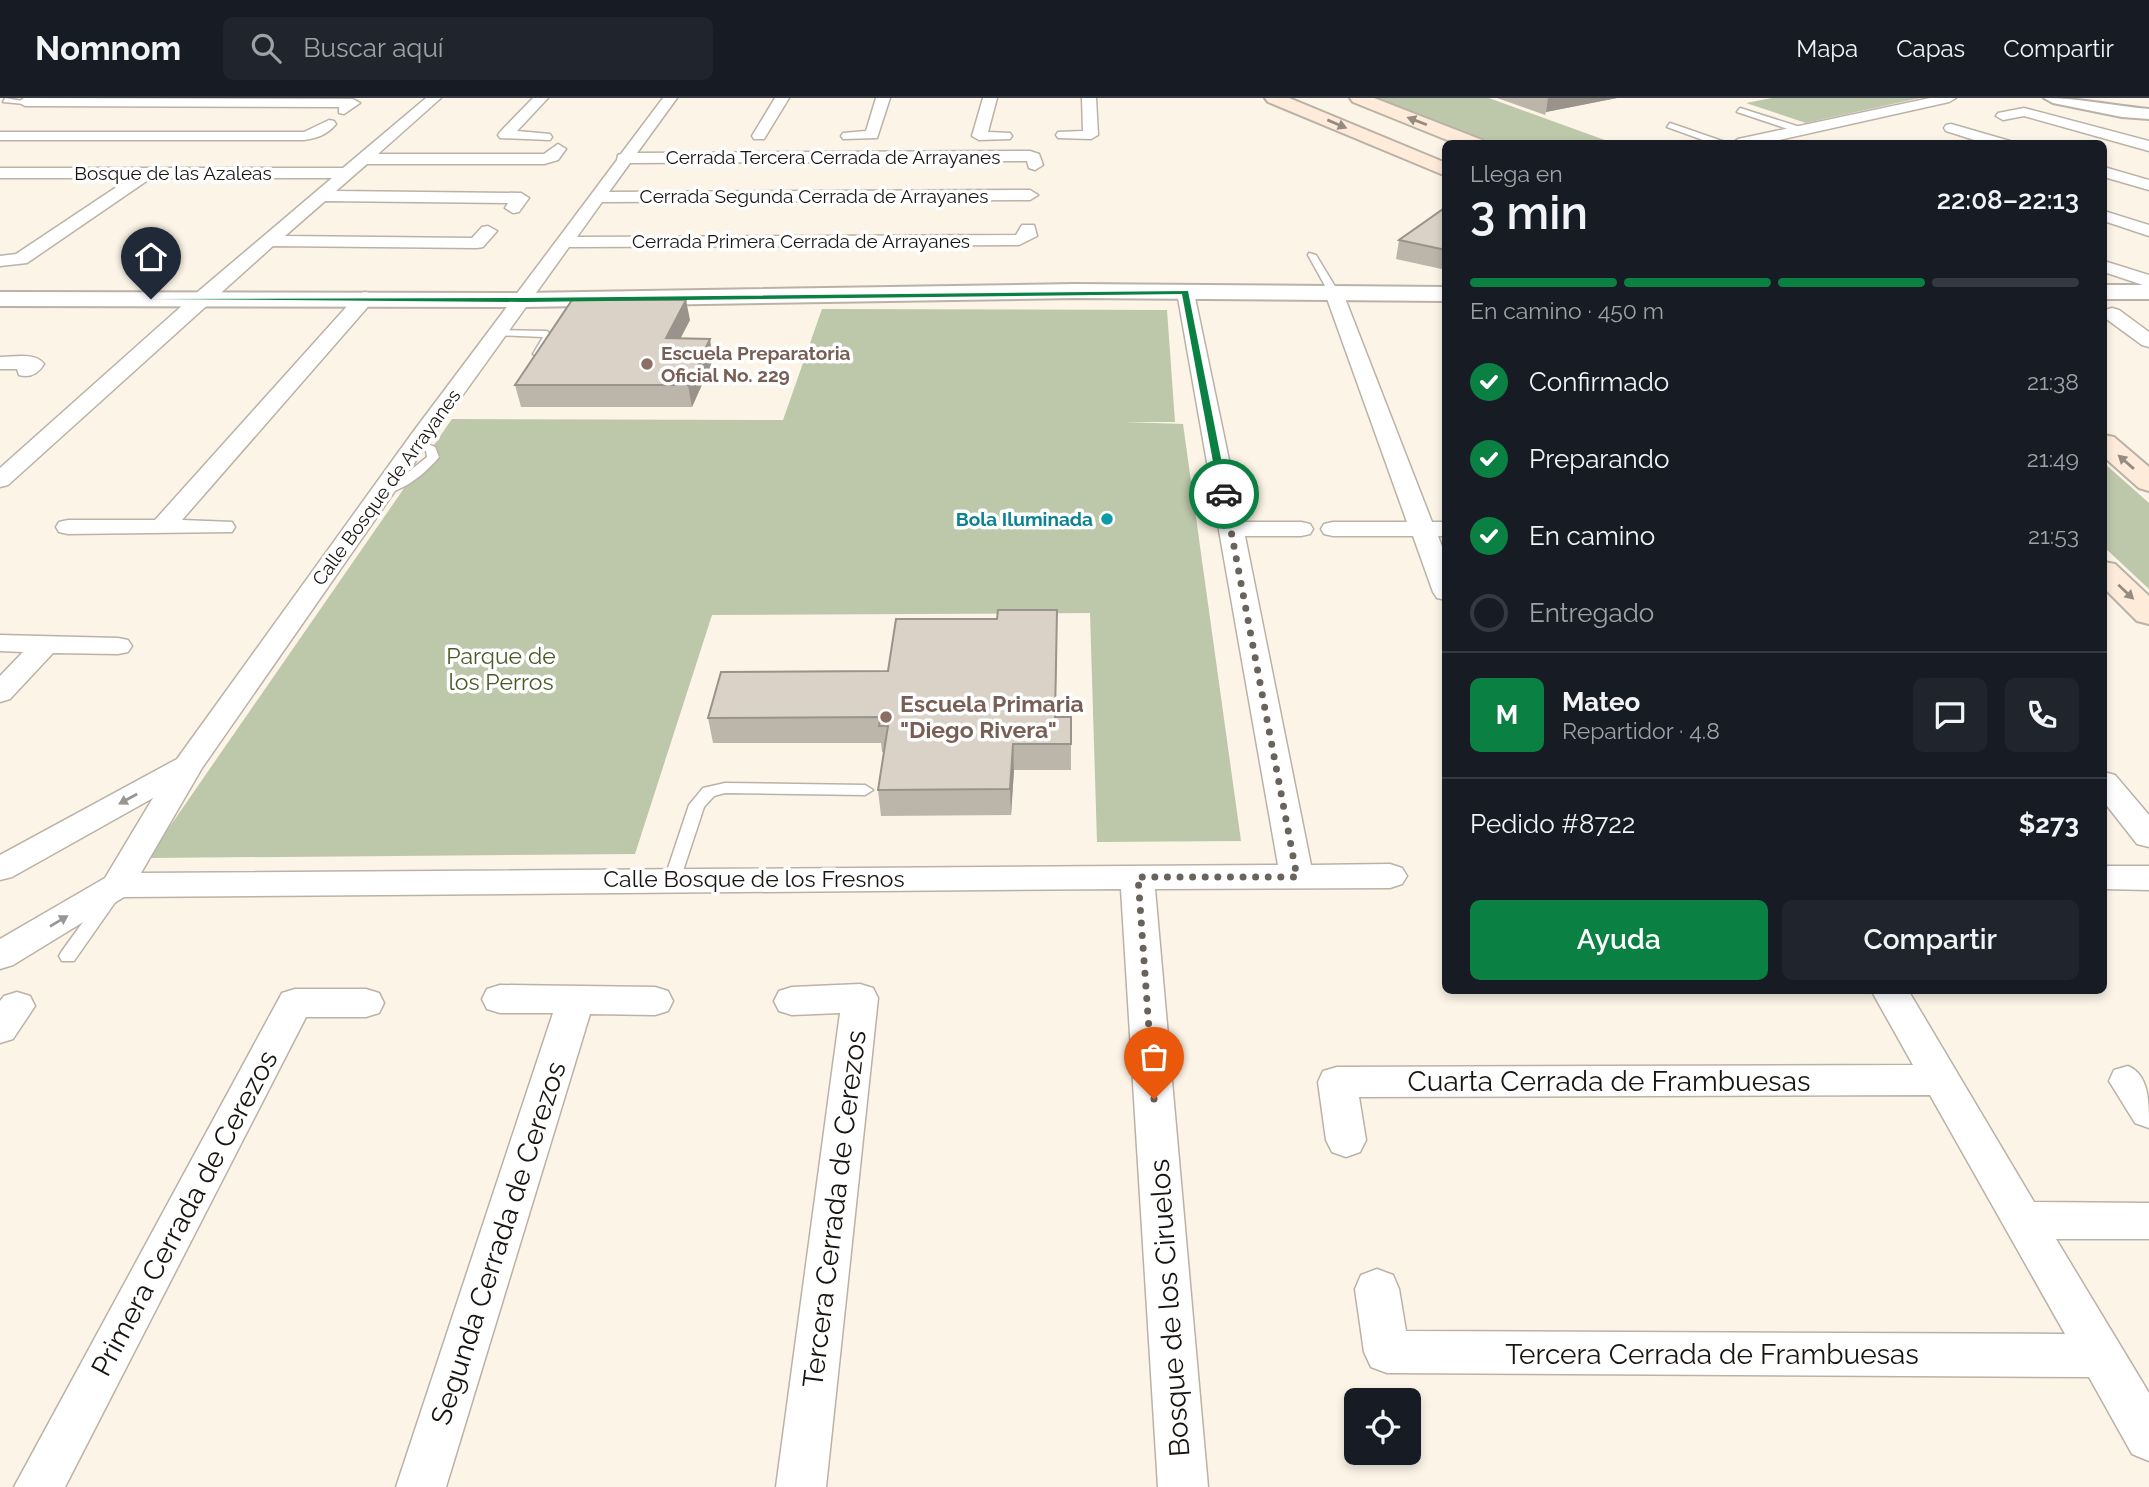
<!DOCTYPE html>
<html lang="es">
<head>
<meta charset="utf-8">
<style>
	:root { --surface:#171b24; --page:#20242c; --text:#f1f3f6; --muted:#9ea1a6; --line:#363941; --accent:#0b8043 }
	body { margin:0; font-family:Raleway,sans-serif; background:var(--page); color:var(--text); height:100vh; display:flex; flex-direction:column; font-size:26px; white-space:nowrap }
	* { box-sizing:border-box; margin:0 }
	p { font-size:23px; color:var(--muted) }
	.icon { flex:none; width:38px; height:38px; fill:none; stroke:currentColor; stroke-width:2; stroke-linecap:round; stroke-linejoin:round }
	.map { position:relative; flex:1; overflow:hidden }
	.sheet { position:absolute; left:1442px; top:42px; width:665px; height:854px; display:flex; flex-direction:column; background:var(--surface); border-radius:10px; box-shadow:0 4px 10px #0003 }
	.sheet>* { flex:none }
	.fabs { position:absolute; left:1344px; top:1290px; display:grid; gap:14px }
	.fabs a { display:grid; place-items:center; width:77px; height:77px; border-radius:10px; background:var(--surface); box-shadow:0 4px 10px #0003; font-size:35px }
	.pin { position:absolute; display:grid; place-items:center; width:60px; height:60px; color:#fff; margin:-72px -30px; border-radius:50% 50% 50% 0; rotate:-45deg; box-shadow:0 0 7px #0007 }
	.pin .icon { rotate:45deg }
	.courier { position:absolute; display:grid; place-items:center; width:70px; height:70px; margin:-35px; border:5px solid #0b8043; border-radius:50%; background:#fff; color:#222; box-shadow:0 2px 9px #0007 }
	.overview em { font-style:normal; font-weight:600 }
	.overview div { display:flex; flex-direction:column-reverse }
	.overview { display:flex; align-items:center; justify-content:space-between; height:119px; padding:0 28px }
	h1 { font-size:46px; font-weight:600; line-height:52px }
	.bar { display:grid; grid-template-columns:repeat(4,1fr); gap:10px 7px; align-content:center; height:84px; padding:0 28px }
	.bar i { height:9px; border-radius:5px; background:var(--line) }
	.bar .selected { background:var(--accent) }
	.bar p { grid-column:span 4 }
	.line { display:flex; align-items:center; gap:18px; padding:0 28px; border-top:2px solid var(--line) }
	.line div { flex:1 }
	.round { display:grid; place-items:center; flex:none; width:74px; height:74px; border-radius:10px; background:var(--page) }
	ol { padding:0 28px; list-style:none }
	li { display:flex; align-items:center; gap:21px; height:77px }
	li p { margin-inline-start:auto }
	li .icon { padding:7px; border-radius:50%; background:var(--accent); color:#fff; stroke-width:4 }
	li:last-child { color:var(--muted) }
	li i { width:38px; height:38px; border:4px solid var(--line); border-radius:50% }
	.primary-button { display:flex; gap:14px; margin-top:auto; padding:14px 28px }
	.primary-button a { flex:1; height:80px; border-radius:10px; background:var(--accent); color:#fff; font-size:28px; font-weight:600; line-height:80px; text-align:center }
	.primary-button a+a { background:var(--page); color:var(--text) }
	header { display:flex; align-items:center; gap:42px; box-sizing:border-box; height:98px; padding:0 35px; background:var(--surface); border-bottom:2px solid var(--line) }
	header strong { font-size:33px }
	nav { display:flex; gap:38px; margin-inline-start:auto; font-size:24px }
	.search { width:490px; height:63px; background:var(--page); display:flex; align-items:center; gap:18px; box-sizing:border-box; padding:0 24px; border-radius:10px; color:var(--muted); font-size:26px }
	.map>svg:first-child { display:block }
	.green { fill:#bdc7aa }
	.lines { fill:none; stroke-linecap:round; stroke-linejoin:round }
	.service-casing { stroke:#bbb2a7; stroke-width:3 }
	.minor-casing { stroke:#bbb2a7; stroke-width:3 }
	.tertiary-casing { stroke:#bbb2a7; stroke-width:4 }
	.secondary-casing { stroke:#bbb2a7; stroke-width:4 }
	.service { fill:#fff; fill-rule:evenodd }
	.minor { fill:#fff; fill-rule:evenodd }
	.tertiary { fill:#fff; fill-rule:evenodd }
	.secondary { fill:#feebda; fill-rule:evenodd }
	.wall { fill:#bbb5aa }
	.shaded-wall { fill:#99938b }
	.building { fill:#dad2c6; stroke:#99938b; stroke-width:2 }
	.oneway { fill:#968b80 }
	.oneway2 { fill:#979694 }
	.route { fill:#0b8043 }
	.done { stroke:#68635c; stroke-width:7; stroke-dasharray:0 12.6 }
	.education-dot { fill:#8d6e63; stroke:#fff; stroke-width:2.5 }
	.culture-dot { fill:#0f9aa8; stroke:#fff; stroke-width:2.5 }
	.labels { text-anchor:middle; stroke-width:7; stroke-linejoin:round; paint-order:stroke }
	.far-street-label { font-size:19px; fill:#181511; stroke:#fff }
	.far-education-label { font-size:19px; font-weight:bold; fill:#785e54; stroke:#fff; text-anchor:start }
	.far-culture-label { font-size:19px; font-weight:bold; fill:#0d838f; stroke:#fff; text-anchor:end }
	.park-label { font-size:23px; fill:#4b5a27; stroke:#fff }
	.education-label { font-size:23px; font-weight:bold; fill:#785e54; stroke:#fff; text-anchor:start }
	.street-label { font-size:23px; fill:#181511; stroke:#fff }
	.near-street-label { font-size:28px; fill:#181511; stroke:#fff }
</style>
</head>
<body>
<header>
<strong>Nomnom</strong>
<div class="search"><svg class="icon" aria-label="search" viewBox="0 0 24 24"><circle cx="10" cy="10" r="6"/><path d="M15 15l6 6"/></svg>Buscar aquí</div>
<nav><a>Mapa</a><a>Capas</a><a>Compartir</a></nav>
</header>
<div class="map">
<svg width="2149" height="1389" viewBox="0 0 2149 1389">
	<rect width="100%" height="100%" fill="#fcf4e7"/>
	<g class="green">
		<polygon points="1373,0 1489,0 1613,45 1488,45"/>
		<polygon points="1772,0 1920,0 1806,25 1746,5"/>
		<polygon points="822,211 1167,212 1175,324 1125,324 1183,326 1241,743 1097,744 1090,515 712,517 635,756 148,760 452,321 783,322"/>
		<polygon points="2104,365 2149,405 2149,491 2104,449"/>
	</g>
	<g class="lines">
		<defs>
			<g id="service">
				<polygon points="5,0 29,4 25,6 3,4"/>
				<polygon points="1740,10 1803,30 1804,32 1797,34 1737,14"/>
				<polygon points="1670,25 1725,44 1725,46 1714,46 1667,29"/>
				<polygon points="1309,155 1316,157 1339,195 1337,197 1329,195 1308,157"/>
				<polygon points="499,232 547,233 553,239 542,258 538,259 533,256 543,239 495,237 495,233"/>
				<path d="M417,341L435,349L439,359C426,375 400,397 379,395V389L406,376L427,359L426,353L411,344Z"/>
				<polygon points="725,685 865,687 873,692 865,697 725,695 714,698 704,709 680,782 678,786 666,786 664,782 689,707 703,690"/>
				<polygon points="110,793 116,795 119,799 116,803 74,863 62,863 59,858 62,853 104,795"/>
			</g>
			<g id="minor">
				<polygon points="24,0 353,1 360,5 344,16 339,15 339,9 25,8 18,4"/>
				<polygon points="426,0 441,0 378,56 544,56 558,46 566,51 558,62 544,66 367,66 336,93 521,95 529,100 519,114 513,115 505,110 508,105 325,103 285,138 472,140 482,129 488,128 497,133 483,149 477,150 273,148 8,387 0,389 0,370 194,197 332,80 151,80 27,165 0,168 0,158 16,156 130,80 0,80 0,70 343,70"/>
				<polygon points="533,0 548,0 517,33 550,36 552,39 550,42 500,40 498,37 500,34"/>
				<polygon points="663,0 677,0 637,55 1030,53 1039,56 1043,67 1035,72 1029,70 1027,63 630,65 609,94 1030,92 1038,97 1030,102 602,104 577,139 1016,137 1022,127 1034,127 1037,138 1019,147 569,149 429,344 202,670 141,775 1278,767 1177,194 1179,190 1193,190 1242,424 1301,424 1310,426 1313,431 1310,436 1301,438 1245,438 1311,767 1390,766 1402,770 1407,778 1402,786 1390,790 1155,791 1208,1389 1158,1389 1121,791 124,799 13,867 0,871 0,841 105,780 153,700 12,779 0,782 0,757 177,661 413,334 617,62 618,57 621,56"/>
				<polygon points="775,0 789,0 764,41 754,41 752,38"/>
				<polygon points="876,0 890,0 877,40 843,41 841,38 843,35 866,33"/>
				<polygon points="983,0 997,0 988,34 1010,35 1012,38 1010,41 979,42 972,38"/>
				<polygon points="1082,0 1096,0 1098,37 1091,41 1058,40 1056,37 1058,34 1083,33"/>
				<polygon points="1930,0 1956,0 1949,4 1761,46 1731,46 1738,41"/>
				<polygon points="2024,10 2149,43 2149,53 2024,18 2003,22 1996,18 1998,15"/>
				<path d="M329,22L334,23L336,26C327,37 317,40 304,42H0V34H304Z"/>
				<polygon points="1951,26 2010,43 2012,46 1987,46 1946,33 1944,30 1946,27"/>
				<polygon points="2104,69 2149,82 2149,92 2104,79"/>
				<polygon points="2104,113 2149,127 2149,138 2104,123"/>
				<polygon points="2104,163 2149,177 2149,189 2104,174"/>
				<polygon points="1334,189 1343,195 1432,424 1446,424 1446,438 1438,438 1446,459 1446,502 1437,500 1433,494 1413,438 1333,438 1324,436 1321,431 1324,426 1333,424 1407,424 1325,195"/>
				<polygon points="365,194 372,196 375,200 372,204 182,422 232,424 235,429 232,434 68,436 59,434 56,429 59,424 68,422 155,422 358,196"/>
				<polygon points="2112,210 2119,212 2149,234 2149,249 2142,247 2105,220 2105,212"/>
				<path d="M0,259C13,259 36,254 44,266C38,276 30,280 19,277L17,271H0Z"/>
				<polygon points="0,537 118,540 128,542 132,548 128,554 118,556 53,555 10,601 0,604 0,578 23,554 0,553"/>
				<polygon points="2104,674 2115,677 2149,717 2149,749 2137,746 2104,704"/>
				<polygon points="2104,768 2149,768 2149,792 2104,791"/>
				<polygon points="860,886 873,890 878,900 826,1389 776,1389 840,915 792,917 779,913 774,903 779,893 792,889"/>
				<polygon points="500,887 655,889 668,893 673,903 668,913 655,917 590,916 446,1389 396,1389 553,915 500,915 487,911 482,901 487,891"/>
				<polygon points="295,891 366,891 379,895 384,905 379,915 366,919 306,919 65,1389 14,1389 282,895"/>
				<polygon points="1871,892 1908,892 2034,1104 2149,1105 2149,1141 2056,1141 2149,1295 2149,1363 2132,1356 2089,1279 1387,1275 1371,1269 1364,1254 1355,1191 1361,1177 1377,1171 1393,1177 1399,1191 1406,1233 2065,1236 1930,997 1359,999 1366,1042 1360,1054 1346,1059 1332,1054 1326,1042 1318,984 1323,973 1337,969 1913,967"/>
				<polygon points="17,894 30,898 35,908 13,941 0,945 0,903 4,898"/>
				<path d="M2128,968C2149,977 2149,1003 2149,1030L2135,1025L2109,983L2114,972Z"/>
			</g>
			<g id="tertiary">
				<path d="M2044,0C2080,0 2114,8 2149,11V21L2122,19L2053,5Z"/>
				<polygon points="1075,186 1446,189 1446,203 1075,200 524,209 0,208 0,194 524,195"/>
				<rect x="2104" y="187" width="45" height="14"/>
			</g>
			<g id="secondary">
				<polygon points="1265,0 1289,0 1446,65 1446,78 1268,4"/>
				<polygon points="1350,0 1374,0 1482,42 1484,46 1457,46 1353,4"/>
				<polygon points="2104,337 2114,339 2149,369 2149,393 2139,390 2104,359"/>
				<polygon points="2104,464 2115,466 2149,498 2149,526 2137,523 2104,490"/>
			</g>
		</defs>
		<use href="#service" class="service-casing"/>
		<use href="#minor" class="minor-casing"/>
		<use href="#tertiary" class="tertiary-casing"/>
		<use href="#secondary" class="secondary-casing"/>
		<use href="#service" class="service"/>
		<use href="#minor" class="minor"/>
		<use href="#tertiary" class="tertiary"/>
		<use href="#secondary" class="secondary"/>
	</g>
	<g class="wall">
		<polygon points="1497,0 1617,0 1546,14 1545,17"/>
		<polygon points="1446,109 1446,172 1396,161 1399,142"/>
		<polygon points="690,222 680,240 713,262 692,309 521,309 515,287"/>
		<polygon points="1057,512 1055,619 1071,619 1071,672 1014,672 1011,717 881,718 878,692 884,654 882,654 881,645 713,645 708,620 888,573 997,521"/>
	</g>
	<g class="shaded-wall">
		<polygon points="1548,0 1617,0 1546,14"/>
		<polygon points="686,202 690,222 670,261 666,240"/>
		<polygon points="710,241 713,262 692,309 688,287"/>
		<polygon points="1057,512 1057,537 1055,644 1055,619"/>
		<polygon points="1013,646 1014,672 1011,717 1010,691"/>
	</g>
	<g class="building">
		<polygon points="1446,109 1446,152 1399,142"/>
		<polygon points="572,202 686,202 666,240 710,241 688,287 515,287"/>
		<polygon points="998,512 1057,512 1055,619 1071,619 1071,646 1013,646 1010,691 878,692 888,628 879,628 881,619 708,620 721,574 888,573 896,521 997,521"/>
	</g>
	<defs><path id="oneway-solid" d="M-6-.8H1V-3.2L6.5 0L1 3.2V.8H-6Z" transform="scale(1.75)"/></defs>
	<g class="oneway">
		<use href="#oneway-solid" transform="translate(1417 23) rotate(-159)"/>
		<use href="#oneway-solid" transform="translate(1337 26) rotate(23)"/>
		<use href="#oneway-solid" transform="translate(2126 364) rotate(-139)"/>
		<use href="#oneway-solid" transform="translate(2126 494) rotate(43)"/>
	</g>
	<g class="oneway2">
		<use href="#oneway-solid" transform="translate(128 701) rotate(151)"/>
		<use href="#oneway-solid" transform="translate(59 823) rotate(-31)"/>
	</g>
	<polygon class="route" points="1188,193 1228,396 1224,399 1219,396 1182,196 524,204 148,201 524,200"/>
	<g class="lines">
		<polyline class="done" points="1154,1001 1138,779 1297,779 1224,396"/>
	</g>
	<g class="education-dot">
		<circle cx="647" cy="266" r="7"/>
		<circle cx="886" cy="619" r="7"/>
	</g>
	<circle class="culture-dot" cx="1107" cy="421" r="7"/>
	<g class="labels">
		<g class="far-street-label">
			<text x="833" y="66">Cerrada Tercera Cerrada de Arrayanes</text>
			<text x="173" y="82">Bosque de las Azaleas</text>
			<text x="814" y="105">Cerrada Segunda Cerrada de Arrayanes</text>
			<text x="801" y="150">Cerrada Primera Cerrada de Arrayanes</text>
			<text transform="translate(386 389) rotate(-54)" y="7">Calle Bosque de Arrayanes</text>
		</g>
		<g class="far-education-label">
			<text x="661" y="262">Escuela Preparatoria<tspan x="661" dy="22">Oficial No. 229</tspan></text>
		</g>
		<g class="far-culture-label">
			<text x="1093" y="428">Bola Iluminada</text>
		</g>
		<g class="park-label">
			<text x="501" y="566">Parque de<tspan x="501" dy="26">los Perros</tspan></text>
		</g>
		<g class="education-label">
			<text x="900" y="614">Escuela Primaria<tspan x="900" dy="26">"Diego Rivera"</tspan></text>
		</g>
		<g class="street-label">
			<text x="754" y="789">Calle Bosque de los Fresnos</text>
		</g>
		<g class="near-street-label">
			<text x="1609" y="993">Cuarta Cerrada de Frambuesas</text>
			<text transform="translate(834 1111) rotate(-83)" y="10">Tercera Cerrada de Cerezos</text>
			<text transform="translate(184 1115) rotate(-62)" y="10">Primera Cerrada de Cerezos</text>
			<text transform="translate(498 1145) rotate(-72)" y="10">Segunda Cerrada de Cerezos</text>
			<text transform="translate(1169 1210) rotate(-94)" y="10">Bosque de los Ciruelos</text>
			<text x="1712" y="1266">Tercera Cerrada de Frambuesas</text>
		</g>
	</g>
</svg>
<div class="fabs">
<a><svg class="icon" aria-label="locate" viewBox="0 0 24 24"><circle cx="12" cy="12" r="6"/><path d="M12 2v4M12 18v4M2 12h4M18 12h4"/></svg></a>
</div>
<div class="pin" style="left:1154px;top:1001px;background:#ea580c"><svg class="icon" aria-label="bag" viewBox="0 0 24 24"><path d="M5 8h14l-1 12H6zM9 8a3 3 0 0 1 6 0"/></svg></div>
<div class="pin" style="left:151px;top:201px;background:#1f2937"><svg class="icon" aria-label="home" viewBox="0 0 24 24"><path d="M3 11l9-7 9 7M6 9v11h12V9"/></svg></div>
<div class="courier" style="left:1224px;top:396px"><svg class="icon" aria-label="car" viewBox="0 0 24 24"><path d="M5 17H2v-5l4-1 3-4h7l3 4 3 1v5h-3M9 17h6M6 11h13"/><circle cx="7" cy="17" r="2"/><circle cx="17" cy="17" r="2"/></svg></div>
<section class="sheet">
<div class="overview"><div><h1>3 min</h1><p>Llega en</p></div><em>22:08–22:13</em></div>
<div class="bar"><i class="selected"></i><i class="selected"></i><i class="selected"></i><i></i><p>En camino · 450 m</p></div>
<ol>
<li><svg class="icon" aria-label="check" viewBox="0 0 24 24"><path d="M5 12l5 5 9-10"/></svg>Confirmado<p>21:38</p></li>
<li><svg class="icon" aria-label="check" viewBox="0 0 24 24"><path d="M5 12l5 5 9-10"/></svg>Preparando<p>21:49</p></li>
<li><svg class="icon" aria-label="check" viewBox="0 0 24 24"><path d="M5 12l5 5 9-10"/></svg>En camino<p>21:53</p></li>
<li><i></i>Entregado</li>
</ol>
<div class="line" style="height:126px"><b class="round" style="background:var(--accent);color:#fff">M</b><div><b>Mateo</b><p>Repartidor · 4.8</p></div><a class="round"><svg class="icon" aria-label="chat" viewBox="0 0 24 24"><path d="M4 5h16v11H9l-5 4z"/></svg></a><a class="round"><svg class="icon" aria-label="phone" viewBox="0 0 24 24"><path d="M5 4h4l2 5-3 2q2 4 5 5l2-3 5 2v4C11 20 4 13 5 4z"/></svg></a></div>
<div class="line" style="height:91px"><div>Pedido #8722</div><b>$273</b></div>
<div class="primary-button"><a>Ayuda</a><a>Compartir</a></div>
</section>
</div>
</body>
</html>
